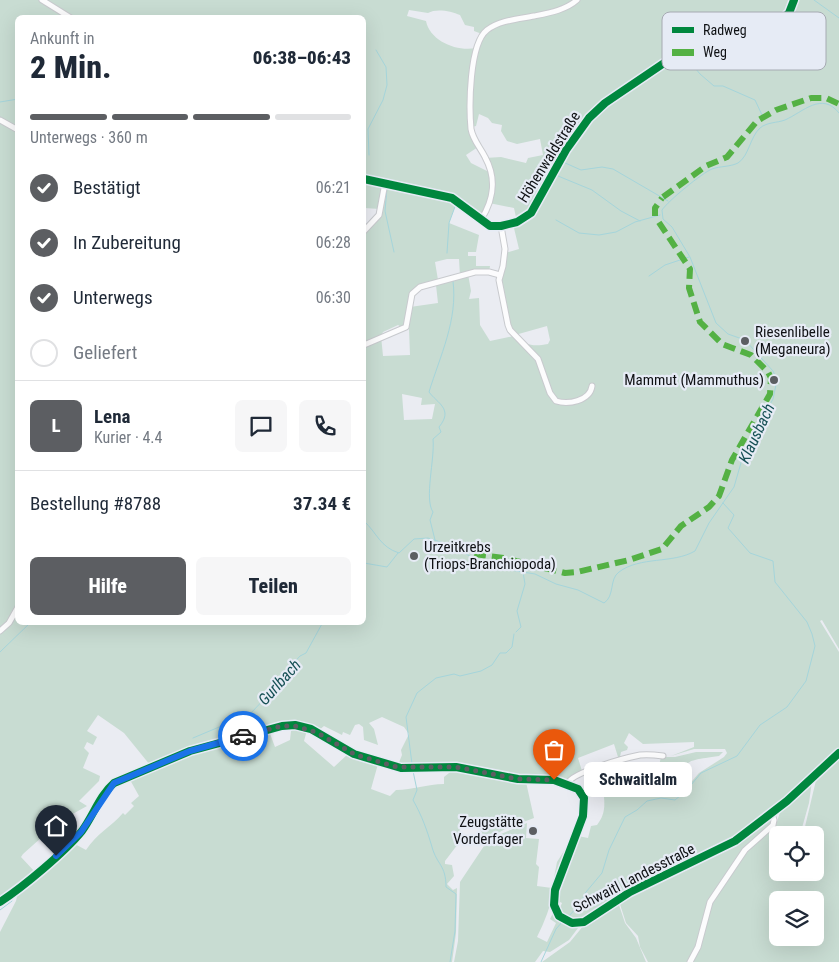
<!DOCTYPE html>
<html lang="de">
<head>
<meta charset="utf-8">
<style>
	:root { --surface:#fff; --page:#f6f6f7; --text:#1f2937; --muted:#747a83; --line:#e0e1e3; --accent:#5c5e62 }
	body { margin:0; font-family:"Roboto Condensed",sans-serif; background:var(--page); color:var(--text); height:100vh; display:flex; flex-direction:column; font-size:19px; white-space:nowrap }
	* { box-sizing:border-box; margin:0 }
	p { font-size:16px; color:var(--muted) }
	.icon { flex:none; width:28px; height:28px; fill:none; stroke:currentColor; stroke-width:2; stroke-linecap:round; stroke-linejoin:round }
	.map { position:relative; flex:1; overflow:hidden }
	.sheet { position:absolute; left:15px; top:15px; width:351px; height:610px; display:flex; flex-direction:column; background:var(--surface); border-radius:8px; box-shadow:0 5px 20px #0002 }
	.sheet>* { flex:none }
	.tools { position:absolute; left:769px; top:826px; display:grid; gap:10px }
	.tools a { display:grid; place-items:center; width:55px; height:55px; border-radius:8px; background:var(--surface); box-shadow:0 5px 20px #0002; font-size:25px }
	.pin { position:absolute; display:grid; place-items:center; width:42px; height:42px; color:#fff; margin:-51px -21px; border-radius:50% 50% 50% 0; rotate:-45deg; box-shadow:0 0 5px #0007 }
	.pin .icon { rotate:45deg }
	.courier { position:absolute; display:grid; place-items:center; width:50px; height:50px; margin:-25px; border:4px solid #1a73e8; border-radius:50%; background:#fff; color:#222; box-shadow:0 1px 6px #0007 }
	.bubble { position:absolute; height:35px; border-radius:8px; background:var(--surface); box-shadow:0 5px 20px #0002; font-size:16px; font-weight:800; line-height:35px; text-align:center }
	.summary em { font-style:normal; font-weight:800 }
	.summary div { display:flex; flex-direction:column-reverse }
	.summary { display:flex; align-items:center; justify-content:space-between; height:85px; padding:0 15px }
	h1 { font-size:32px; font-weight:800; line-height:38px }
	.bar { display:grid; grid-template-columns:repeat(4,1fr); gap:8px 5px; align-content:center; height:60px; padding:0 15px }
	.bar i { height:6px; border-radius:4px; background:var(--line) }
	.bar .active { background:var(--accent) }
	.bar p { grid-column:span 4 }
	.line { display:flex; align-items:center; gap:12px; padding:0 15px; border-top:1px solid var(--line) }
	.line div { flex:1 }
	.round { display:grid; place-items:center; flex:none; width:52px; height:52px; border-radius:8px; background:var(--page) }
	ol { padding:0 15px; list-style:none }
	li { display:flex; align-items:center; gap:15px; height:55px }
	li p { margin-inline-start:auto }
	li .icon { padding:5px; border-radius:50%; background:var(--accent); color:#fff; stroke-width:4 }
	li:last-child { color:var(--muted) }
	li i { width:28px; height:28px; border:2px solid var(--line); border-radius:50% }
	.primary-button { display:flex; gap:10px; margin-top:auto; padding:10px 15px }
	.primary-button a { flex:1; height:58px; border-radius:8px; background:var(--accent); color:#fff; font-size:20px; font-weight:800; line-height:58px; text-align:center }
	.primary-button a+a { background:var(--page); color:var(--text) }
	.map>svg:first-child { display:block }
	.green { fill:#c8dcd2; fill-rule:evenodd }
	.lines { fill:none; stroke-linecap:round; stroke-linejoin:round }
	.stream { stroke:#a5d5db; stroke-width:1 }
	.street-casing { stroke:#c8cace; stroke-width:7 }
	.secondary-casing { stroke:#c8cace; stroke-width:9 }
	.street { stroke:#fcfcfd; stroke-width:5 }
	.secondary { stroke:#fcfcfd; stroke-width:7 }
	.quiet { stroke:#54b144; stroke-width:6; stroke-dasharray:12 6; stroke-linecap:butt }
	.cycleway-casing { stroke:#e6ebf5; stroke-width:11 }
	.cycleway { stroke:#00873e; stroke-width:8 }
	.done { stroke:#5c5e62; stroke-width:5; stroke-dasharray:0 9 }
	.route { stroke:#1a73e8; stroke-width:6 }
	.poi-dot { fill:#5c5e62; stroke:#e6ebf5; stroke-width:2 }
	.labels { text-anchor:middle; stroke-width:4.5; stroke-linejoin:round; paint-order:stroke }
	.street-label { font-size:15px; fill:#0f1114; stroke:#e6ebf5 }
	.poi-label { font-size:15px; fill:#0f1114; stroke:#e6ebf5; text-anchor:start }
	.water-label { font-size:16px; font-style:italic; fill:#165055; stroke:#e6ebf5 }
	.key { fill:#e6ebf5; stroke:#a6aab2; stroke-width:1 }
	.key-label { font-size:14px; fill:#0f1114 }
</style>
</head>
<body>
<div class="map">
<svg width="839" height="962" viewBox="0 0 839 962">
	<rect width="100%" height="100%" fill="#eaecf2"/>
	<g class="green">
		<path d="M0,0H839V649L822,620L820,621L839,652V750L786,799L739,836L585,918C573,922 566,921 559,910L562,903L560,902L557,907V893L578,836L588,838L591,826L597,825C604,816 605,808 604,797L610,791L616,793L628,782L655,783L661,757H675L696,752H723L719,756C677,762 691,759 673,794H681L699,773L724,757L727,753L725,749H694L671,756L694,747V742L643,744L629,733L624,743L628,747L627,750L621,752L620,757H618L614,744L578,758L582,771L567,780L550,776L520,777L485,770L398,765L402,755L401,750L409,734L404,727L382,717L369,723L374,729L378,745L364,740L363,727L359,724L355,725L350,735L343,732L342,735L324,726L318,731L293,724L150,765L124,733L98,715L87,731L97,737L93,745L87,742L84,748L89,753L83,768L100,776L99,781L79,801L87,806L60,821L23,854L21,857L35,872L0,900V632L17,611L18,622H364V223L371,224L380,209L364,208V18H18V601L11,619L0,629ZM409,10L428,13C436,8 451,11 460,15L465,25L474,27V31L482,34L476,48C457,52 430,41 426,21L407,16ZM479,114L488,118L492,123L502,125L501,131L507,141L517,144L540,139L543,155L528,158L526,163L501,157L485,158L491,173L471,163L466,155L478,147L472,127L476,126ZM457,201L481,220L489,203L514,208L517,222L513,224L519,249L505,253L499,280L510,330L514,336L490,341L480,325L479,298L469,299L471,291L468,274L489,272L490,266H476V256H468V252H476L479,235L449,223ZM447,259H459L460,276L438,280L435,262ZM436,285L438,303L410,307L416,289ZM398,325L403,328L407,326L409,329L410,355L383,356L381,336L383,332ZM547,326L550,340L548,344C532,347 526,345 515,335ZM402,394L422,398L421,405L435,404L432,419L404,420Z"/>
		<path d="M298,727L307,730L304,741L334,767L349,753L378,764L371,789L390,796L396,790C413,790 427,784 444,784V777L454,769L526,782L534,818L505,829L486,840L477,824L460,828L458,844L445,861V864L452,865L454,876L447,884L453,890L457,888L456,933L452,962H0V932L16,901L18,892L73,843L86,850C97,833 110,828 123,813L125,815L134,806L131,803L139,796L129,778L184,756L269,731L275,747L290,740L291,731Z"/>
		<path d="M839,756V962H692L710,907L737,865L759,838L775,828L781,809L812,781L809,803L800,835H778V872H815V835H803L817,776ZM778,900H815V938H778Z"/>
		<polygon points="770,820 771,825 749,843 713,893 696,946 688,962 648,962 640,947 638,936 626,923 619,901"/>
		<path d="M527,823L526,838L539,839L536,864L539,867L537,886L552,888L557,862L569,843C557,874 553,907 537,937L547,942L556,923L550,919L553,913L564,923L578,928L569,940L550,952L543,951L535,962H454L458,941L460,882L486,843L496,836Z"/>
		<polygon points="618,902 625,923 636,938 646,962 542,962 570,942 584,925"/>
	</g>
	<g class="lines">
		<g class="stream">
			<polyline points="814,0 839,18"/>
			<polyline points="686,57 700,74 714,86 723,86 755,100 762,115"/>
			<polyline points="0,102 18,99"/>
			<polyline points="550,149 558,158"/>
			<polyline points="369,155 368,129 383,100 387,85 386,67 376,50"/>
			<polyline points="563,162 581,170 602,167 613,169 668,201"/>
			<polyline points="558,176 592,190 621,211 640,221"/>
			<polyline points="387,188 385,211 394,252"/>
			<polyline points="556,220 579,233 599,235 616,232 635,222 660,215"/>
			<polyline points="447,253 449,223 456,204"/>
			<polyline points="649,276 665,265 689,257"/>
			<path d="M364,521C377,533 380,547 399,553L414,539L428,538L453,546L481,563L504,569L535,574L556,584L578,590L604,603C615,596 609,579 619,572C640,556 673,564 695,551L709,523L734,487L745,449L773,399L777,380L773,371L745,340L728,334L716,323L690,257L672,227L663,219L662,210C668,201 702,173 712,169C720,166 730,167 738,163C749,156 750,137 760,128C767,122 777,123 785,120C803,112 822,91 839,113"/>
			<path d="M435,540L430,520L433,512C424,499 435,459 433,439L441,432L439,427C454,409 437,403 429,392C440,356 458,320 453,281"/>
			<polyline points="364,563 387,567 398,553"/>
			<polyline points="516,632 521,627 517,611 525,584 523,572"/>
			<polyline points="0,652 31,622"/>
			<polyline points="193,738 250,714 272,691 288,669 300,656 306,653 323,622"/>
			<polyline points="412,764 406,717 417,693 436,678 454,674 460,676 481,671 492,665 500,653 506,653 512,647 514,634"/>
			<path d="M413,771L417,790L413,800C422,816 427,830 432,847C437,865 446,865 446,887L456,894L455,931L450,962"/>
			<polyline points="17,896 27,886"/>
			<polyline points="0,910 12,901"/>
			<polyline points="568,917 580,904 586,892 602,873 609,850 625,817 637,810 647,801 661,798 675,800 686,791 701,773 737,756 760,725 787,707 806,681 815,646 812,634 807,622 775,582 773,561 750,553 728,528 734,515 723,503"/>
			<polyline points="541,962 556,929 563,921"/>
		</g>
		<defs>
			<g id="street">
				<polyline points="42,0 71,18"/>
				<polyline points="0,120 18,130"/>
				<polyline points="364,179 452,198 490,226 501,226 517,222 531,213 566,150 589,118 605,103 701,38 721,31 783,18 789,13 794,0"/>
				<path d="M481,220C494,199 497,179 485,157C480,147 473,140 471,129C469,107 469,44 487,30C500,20 519,19 534,16C549,13 566,10 577,0"/>
				<path d="M501,226L505,249L503,266L499,280L508,325L510,330L538,359L550,393L556,401C568,405 590,401 592,386"/>
				<polyline points="364,231 379,215 385,183"/>
				<polyline points="364,345 406,327 412,294 420,287 475,272 489,272 500,275"/>
				<polyline points="0,631 9,623 18,607"/>
				<path d="M568,783C573,772 625,758 640,755C648,754 656,755 663,756"/>
				<polyline points="690,962 698,947 710,902 745,850 773,825 774,820 772,814"/>
			</g>
			<path id="secondary" d="M0,902C23,887 65,852 82,831C93,816 100,795 114,783L190,751L282,726L295,725L311,729L354,754L401,768L456,767L518,779L554,780L578,789L584,798L583,816L555,890L554,905L559,916L572,923L584,922L630,892L735,841L787,801L839,753"/>
		</defs>
		<use href="#street" class="street-casing"/>
		<use href="#secondary" class="secondary-casing"/>
		<use href="#street" class="street"/>
		<use href="#secondary" class="secondary"/>
		<g class="quiet">
			<polyline points="663,197 706,166 727,157 757,121 776,110 811,98 826,98 839,104"/>
			<polyline points="655,216 655,208 662,198"/>
			<polyline points="474,554 504,558 565,573 577,572 629,560 662,549 681,526 709,507 719,496 732,460 770,394 771,378 768,372 751,355 722,344 700,322 689,288 690,269 656,218"/>
		</g>
		<defs>
			<g id="cycleway">
				<polyline points="364,179 452,198 490,226 501,226 517,222 531,213 566,150 589,118 605,103 701,38 721,31 783,18 789,13 794,0"/>
				<path d="M0,902C23,887 65,852 82,831C93,816 100,795 114,783L190,751L282,726L295,725L311,729L354,754L401,768L456,767L518,779L554,780L578,789L584,798L583,816L555,890L554,905L559,916L572,923L584,922L630,892L735,841L787,801L839,753"/>
			</g>
		</defs>
		<use href="#cycleway" class="cycleway-casing"/>
		<use href="#cycleway" class="cycleway"/>
	</g>
	<g class="lines">
		<polyline class="done" points="243,736 282,726 295,726 316,732 356,755 397,767 456,767 518,779 554,780"/>
		<polyline class="route" points="56,856 81,832 114,783 190,751 243,736"/>
	</g>
	<g class="poi-dot">
		<circle cx="745" cy="341" r="5"/>
		<circle cx="774" cy="380" r="5"/>
		<circle cx="414" cy="556" r="5"/>
		<circle cx="533" cy="831" r="5"/>
	</g>
	<g class="labels">
		<g class="street-label">
			<text transform="translate(549 157) rotate(-58)" y="5">Höhenwaldstraße</text>
			<text transform="translate(634 878) rotate(-27)" y="5">Schwaitl Landesstraße</text>
		</g>
		<g class="poi-label">
			<text x="755" y="337">Riesenlibelle<tspan x="755" dy="17">(Meganeura)</tspan></text>
			<text x="764" y="385" text-anchor="end">Mammut (Mammuthus)</text>
			<text x="424" y="552">Urzeitkrebs<tspan x="424" dy="17">(Triops-Branchiopoda)</tspan></text>
			<text x="523" y="827" text-anchor="end">Zeugstätte<tspan x="523" dy="17">Vorderfager</tspan></text>
		</g>
		<g class="water-label">
			<text transform="translate(756 433) rotate(-65)" y="6">Klausbach</text>
			<text transform="translate(279 682) rotate(-48)" y="6">Gurlbach</text>
		</g>
	</g>
	<rect x="662" y="12" width="164" height="58" rx="8" class="key"/>
	<rect x="672" y="27" width="22" height="6" fill="#00873e"/>
	<rect x="672" y="49" width="22" height="7" fill="#54b144"/>
	<g class="key-label">
		<text x="703" y="35">Radweg</text>
		<text x="703" y="57">Weg</text>
	</g>
</svg>
<div class="tools">
<a><svg class="icon" aria-label="locate" viewBox="0 0 24 24"><circle cx="12" cy="12" r="6"/><path d="M12 2v4M12 18v4M2 12h4M18 12h4"/></svg></a>
<a><svg class="icon" aria-label="layers" viewBox="0 0 24 24"><path d="M12 4l9 5-9 5-9-5zM3 14l9 5 9-5"/></svg></a>
</div>
<div class="pin" style="left:554px;top:780px;background:#ea580c"><svg class="icon" aria-label="bag" viewBox="0 0 24 24"><path d="M5 8h14l-1 12H6zM9 8a3 3 0 0 1 6 0"/></svg></div>
<div class="pin" style="left:56px;top:856px;background:#1f2937"><svg class="icon" aria-label="home" viewBox="0 0 24 24"><path d="M3 11l9-7 9 7M6 9v11h12V9"/></svg></div>
<div class="courier" style="left:243px;top:736px"><svg class="icon" aria-label="car" viewBox="0 0 24 24"><path d="M5 17H2v-5l4-1 3-4h7l3 4 3 1v5h-3M9 17h6M6 11h13"/><circle cx="7" cy="17" r="2"/><circle cx="17" cy="17" r="2"/></svg></div>
<div class="bubble" style="left:584px;top:762px;width:108px">Schwaitlalm</div>
<section class="sheet">
<div class="summary"><div><h1>2 Min.</h1><p>Ankunft in</p></div><em>06:38–06:43</em></div>
<div class="bar"><i class="active"></i><i class="active"></i><i class="active"></i><i></i><p>Unterwegs · 360 m</p></div>
<ol>
<li><svg class="icon" aria-label="check" viewBox="0 0 24 24"><path d="M5 12l5 5 9-10"/></svg>Bestätigt<p>06:21</p></li>
<li><svg class="icon" aria-label="check" viewBox="0 0 24 24"><path d="M5 12l5 5 9-10"/></svg>In Zubereitung<p>06:28</p></li>
<li><svg class="icon" aria-label="check" viewBox="0 0 24 24"><path d="M5 12l5 5 9-10"/></svg>Unterwegs<p>06:30</p></li>
<li><i></i>Geliefert</li>
</ol>
<div class="line" style="height:90px"><b class="round" style="background:var(--accent);color:#fff">L</b><div><b>Lena</b><p>Kurier · 4.4</p></div><a class="round"><svg class="icon" aria-label="chat" viewBox="0 0 24 24"><path d="M4 5h16v11H9l-5 4z"/></svg></a><a class="round"><svg class="icon" aria-label="phone" viewBox="0 0 24 24"><path d="M5 4h4l2 5-3 2q2 4 5 5l2-3 5 2v4C11 20 4 13 5 4z"/></svg></a></div>
<div class="line" style="height:65px"><div>Bestellung #8788</div><b>37.34 €</b></div>
<div class="primary-button"><a>Hilfe</a><a>Teilen</a></div>
</section>
</div>
</body>
</html>
